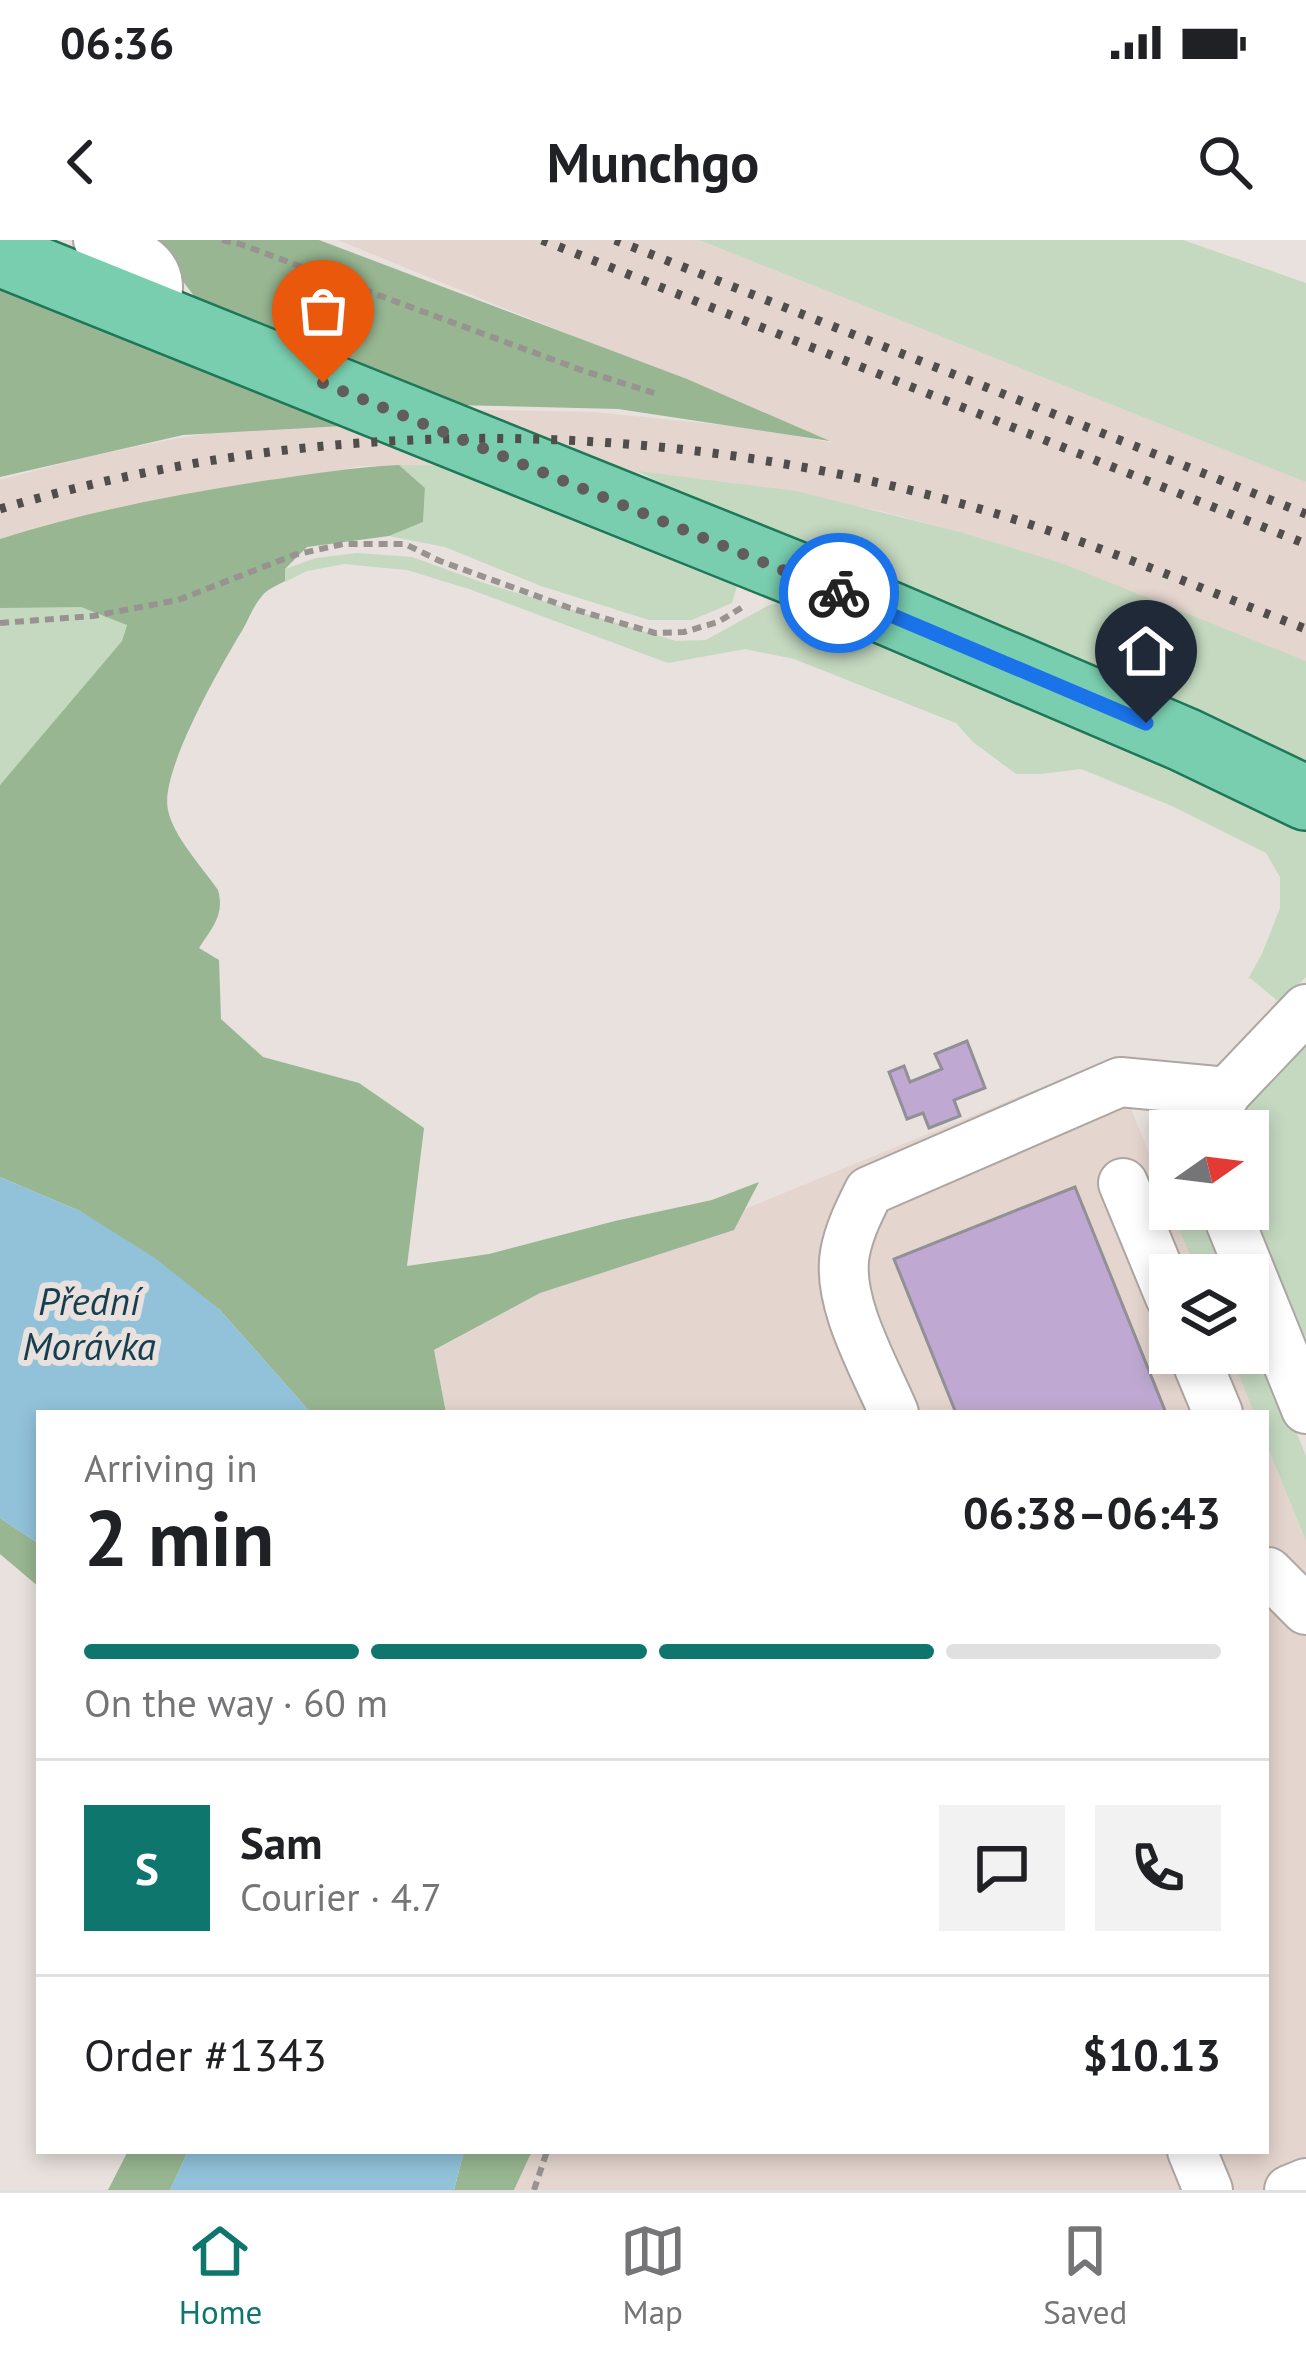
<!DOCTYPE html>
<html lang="en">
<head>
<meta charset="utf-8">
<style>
	:root { --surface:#fff; --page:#f2f2f2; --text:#202124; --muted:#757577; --line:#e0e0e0; --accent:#0f766e }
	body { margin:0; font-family:"PT Sans",sans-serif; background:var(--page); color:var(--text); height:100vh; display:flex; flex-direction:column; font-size:45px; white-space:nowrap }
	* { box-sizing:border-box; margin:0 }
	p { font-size:39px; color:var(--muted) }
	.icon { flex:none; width:66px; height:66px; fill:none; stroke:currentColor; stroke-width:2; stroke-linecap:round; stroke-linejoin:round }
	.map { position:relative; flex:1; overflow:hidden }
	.sheet { position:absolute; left:36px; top:1170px; width:1233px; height:744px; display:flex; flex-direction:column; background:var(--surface); border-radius:0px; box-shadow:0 6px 18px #0003 }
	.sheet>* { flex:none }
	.needle { width:78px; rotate:76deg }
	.tools { position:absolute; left:1149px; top:870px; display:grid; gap:24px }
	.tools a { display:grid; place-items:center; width:120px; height:120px; border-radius:0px; background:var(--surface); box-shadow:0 6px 18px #0003; font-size:60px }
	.pin { position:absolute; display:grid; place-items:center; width:102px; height:102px; color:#fff; margin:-123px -51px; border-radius:50% 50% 50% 0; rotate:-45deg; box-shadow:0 0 12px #0007 }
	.pin .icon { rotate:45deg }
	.courier { position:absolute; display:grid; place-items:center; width:120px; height:120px; margin:-60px; border:9px solid #1a73e8; border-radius:50%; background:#fff; color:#222; box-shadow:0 3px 15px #0007 }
	.overview em { font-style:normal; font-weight:700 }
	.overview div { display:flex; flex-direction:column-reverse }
	.overview { display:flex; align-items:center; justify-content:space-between; height:204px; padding:0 48px }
	h1 { font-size:78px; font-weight:700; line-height:90px }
	.bar { display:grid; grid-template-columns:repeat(4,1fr); gap:18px 12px; align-content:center; height:144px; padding:0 48px }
	.bar i { height:15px; border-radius:9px; background:var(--line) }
	.bar .selected { background:var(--accent) }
	.bar p { grid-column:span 4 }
	.line { display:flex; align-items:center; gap:30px; padding:0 48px; border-top:3px solid var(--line) }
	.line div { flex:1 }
	.round { display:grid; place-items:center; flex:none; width:126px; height:126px; border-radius:0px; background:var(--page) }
	.status { display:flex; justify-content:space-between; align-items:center; height:84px; padding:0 60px; background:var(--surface); direction:ltr }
	.status svg { height:33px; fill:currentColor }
	header { display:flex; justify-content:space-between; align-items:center; height:156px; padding:0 48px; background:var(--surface); font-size:54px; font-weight:700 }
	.menu { display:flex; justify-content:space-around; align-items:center; height:168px; border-top:3px solid var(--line); background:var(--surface); font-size:33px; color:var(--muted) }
	.menu a { display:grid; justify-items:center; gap:6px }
	.menu .selected { color:var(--accent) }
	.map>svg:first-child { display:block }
	.built { fill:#e4d5ce }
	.green { fill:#c4d9c0 }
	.forest { fill:#97b691 }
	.water { fill:#91c2da }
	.building { fill:#bfa9d2; stroke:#928f95; stroke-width:3 }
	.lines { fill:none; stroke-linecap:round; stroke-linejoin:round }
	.minor-casing { stroke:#ada6a2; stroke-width:52 }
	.major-casing { stroke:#1e7858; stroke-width:68 }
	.path { stroke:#989390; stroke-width:6; stroke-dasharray:9 6; stroke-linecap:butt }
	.minor { stroke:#fff; stroke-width:48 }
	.major { stroke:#7aceb0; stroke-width:63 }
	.rail { stroke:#514d4b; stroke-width:9; stroke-dasharray:6 12; stroke-linecap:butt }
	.done { stroke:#615d5b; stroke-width:12; stroke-dasharray:0 21.6 }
	.route { stroke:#1a73e8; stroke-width:15 }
	.labels { text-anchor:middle; stroke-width:12; stroke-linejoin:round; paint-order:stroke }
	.water-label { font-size:39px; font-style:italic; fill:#153f50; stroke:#e8e1dd }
</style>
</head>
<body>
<div class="status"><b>06:36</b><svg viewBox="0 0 49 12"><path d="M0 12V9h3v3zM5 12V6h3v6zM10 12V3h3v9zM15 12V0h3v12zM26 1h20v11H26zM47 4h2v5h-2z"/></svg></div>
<header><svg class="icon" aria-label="back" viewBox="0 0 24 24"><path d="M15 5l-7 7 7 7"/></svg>Munchgo<svg class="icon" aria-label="search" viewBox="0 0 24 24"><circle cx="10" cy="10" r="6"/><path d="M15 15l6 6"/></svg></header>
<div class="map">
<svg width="1306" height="1950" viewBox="0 0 1306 1950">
	<rect width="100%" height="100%" fill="#e8e1dd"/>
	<g class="built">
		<polygon points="338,0 699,0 1306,242 1306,421 1061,324 960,292 877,270 735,243 591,228 362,226 100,272 0,299 0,240 87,217 174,199 259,185 411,172 492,170 594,172 743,187 834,203"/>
		<polygon points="1111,819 1198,1035 1170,1035 1170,1113 1230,1113 1254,1173 446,1173 434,1111 540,1053"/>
		<polygon points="1266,1203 1306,1301 1306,1950 514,1950 532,1911 1266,1911"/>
	</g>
	<g class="green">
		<polygon points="699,0 1183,0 1306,43 1306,242"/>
		<polygon points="399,225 456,226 734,338 737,346 732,363 692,380 649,380 541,346 445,307 389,296 423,282 425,248"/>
		<polygon points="637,231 796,251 960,292 1061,323 1306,421 1306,538 846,334"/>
		<polygon points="357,313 412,317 484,343 676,401 706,400 767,366 785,361 1306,582 1306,737 1279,762 1250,738 1248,739 1262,714 1280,668 1280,637 1266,613 1172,566 1081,529 1041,534 1016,534 973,502 956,483 794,419 745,409 668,423 469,349 407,330 344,324 307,331 285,342 282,330 316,318"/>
		<polygon points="5,367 82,367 127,384 122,401 0,545 0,368"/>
		<polygon points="1306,795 1306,1127 1248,969 1248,891 1233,891 1251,855"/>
		<polygon points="1171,969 1206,969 1233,1035 1198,1035"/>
		<polygon points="1248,1072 1306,1216 1306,1301 1266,1203 1266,1173 1254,1173 1230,1113 1248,1113"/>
	</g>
	<g class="forest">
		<polygon points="152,0 319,0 687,139 830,201 618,169 454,165 203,68"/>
		<polygon points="0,39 130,97 342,186 183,195 0,237"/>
		<path d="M399,225L425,248L423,282L389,296L307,307L285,329V341C278,345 267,349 262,356C254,365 249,378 243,389C222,424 159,532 168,570C173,596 203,628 218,650C225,675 212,688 199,708L219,720L221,779L263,817L359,843L424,888L407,1026L489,1014L615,981L712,960L759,942L734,990L540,1053L434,1110L446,1173H311L219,1069L80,971L0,937V545L122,401L127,385L81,367L0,368V299C85,272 173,255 262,241C307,235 353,227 399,225Z"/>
		<polygon points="0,1278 39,1304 39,1347 0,1314"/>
		<polygon points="128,1911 188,1911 170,1950 108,1950"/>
		<polygon points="464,1911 532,1911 514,1950 454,1950"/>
	</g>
	<g class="water">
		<polygon points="0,937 80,971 155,1018 219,1069 311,1173 39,1173 39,1304 0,1278"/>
		<polygon points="188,1911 464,1911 454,1950 170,1950"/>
	</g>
	<g class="building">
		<polygon points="967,801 985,848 954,860 960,876 929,888 923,873 907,879 889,832 904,826 910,842 942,829 935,814"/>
		<polygon points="1075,947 1166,1173 956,1173 894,1019"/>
	</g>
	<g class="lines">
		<defs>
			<g id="minor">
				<path d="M98,0C119,8 156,16 158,45C159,54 154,66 152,75"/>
				<polyline points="1212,891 1216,871 1227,852 1306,769"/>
				<polyline points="1123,943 1170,1057"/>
				<polyline points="1225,969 1306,1169"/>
				<polyline points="1193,1113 1218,1173"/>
				<path d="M894,1173C875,1128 836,1062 845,1013C849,991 859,971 869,951L1120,842L1227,852"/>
				<polyline points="1268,1332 1306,1370"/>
				<polyline points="1192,1911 1208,1950"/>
				<polyline points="1289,1950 1306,1943"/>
			</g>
			<polyline id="major" points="0,14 794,333 1185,500 1306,558"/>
		</defs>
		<use href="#minor" class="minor-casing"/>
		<use href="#major" class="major-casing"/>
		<g class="path">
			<polyline points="222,0 240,4 584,131 654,153"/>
			<polyline points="0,383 93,376 178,360 294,315 343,304 405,304 440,321 570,368 655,393 684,392 718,382 746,365"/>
			<polyline points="534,1950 547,1911"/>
		</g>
		<use href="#minor" class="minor"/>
		<use href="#major" class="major"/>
		<g class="rail">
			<polyline points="542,0 1306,304"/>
			<polyline points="615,0 1306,274"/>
			<path d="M0,269C315,175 650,176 966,265C1082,297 1194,346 1306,389"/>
		</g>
	</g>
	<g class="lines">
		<polyline class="done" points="323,143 839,353"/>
		<polyline class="route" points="839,353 1146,483"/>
	</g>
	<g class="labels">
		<g class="water-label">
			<text x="89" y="1075">Přední<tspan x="89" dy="45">Morávka</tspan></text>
		</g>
	</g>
</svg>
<div class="tools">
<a><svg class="needle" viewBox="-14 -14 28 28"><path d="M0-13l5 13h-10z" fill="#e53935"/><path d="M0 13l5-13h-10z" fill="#757577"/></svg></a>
<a><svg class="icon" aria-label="layers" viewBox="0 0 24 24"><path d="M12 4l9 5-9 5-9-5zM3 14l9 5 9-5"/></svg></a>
</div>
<div class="pin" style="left:323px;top:143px;background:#ea580c"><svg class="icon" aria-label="bag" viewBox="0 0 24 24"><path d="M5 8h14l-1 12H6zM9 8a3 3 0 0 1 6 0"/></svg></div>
<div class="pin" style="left:1146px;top:483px;background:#1f2937"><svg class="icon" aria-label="home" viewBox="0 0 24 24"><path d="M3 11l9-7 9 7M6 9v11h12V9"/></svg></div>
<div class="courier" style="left:839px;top:353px"><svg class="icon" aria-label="bike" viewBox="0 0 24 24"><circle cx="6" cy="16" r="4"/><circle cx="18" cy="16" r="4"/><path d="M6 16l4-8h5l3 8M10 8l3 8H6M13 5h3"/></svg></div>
<section class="sheet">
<div class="overview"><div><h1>2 min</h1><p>Arriving in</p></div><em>06:38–06:43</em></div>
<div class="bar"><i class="selected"></i><i class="selected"></i><i class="selected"></i><i></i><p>On the way · 60 m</p></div>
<div class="line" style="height:216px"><b class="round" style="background:var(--accent);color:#fff">S</b><div><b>Sam</b><p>Courier · 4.7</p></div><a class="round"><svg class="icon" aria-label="chat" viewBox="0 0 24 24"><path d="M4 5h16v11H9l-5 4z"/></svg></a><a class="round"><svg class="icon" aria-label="phone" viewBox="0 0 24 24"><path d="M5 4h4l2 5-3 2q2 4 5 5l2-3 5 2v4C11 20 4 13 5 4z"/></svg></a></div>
<div class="line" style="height:156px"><div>Order #1343</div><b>$10.13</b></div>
</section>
</div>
<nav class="menu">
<a class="selected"><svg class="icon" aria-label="home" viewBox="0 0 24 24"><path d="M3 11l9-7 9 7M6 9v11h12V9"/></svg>Home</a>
<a><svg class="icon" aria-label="map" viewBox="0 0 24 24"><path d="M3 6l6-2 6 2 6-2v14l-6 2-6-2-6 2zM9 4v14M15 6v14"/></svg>Map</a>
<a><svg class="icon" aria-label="saved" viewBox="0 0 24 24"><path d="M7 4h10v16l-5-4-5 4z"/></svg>Saved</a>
</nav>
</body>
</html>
